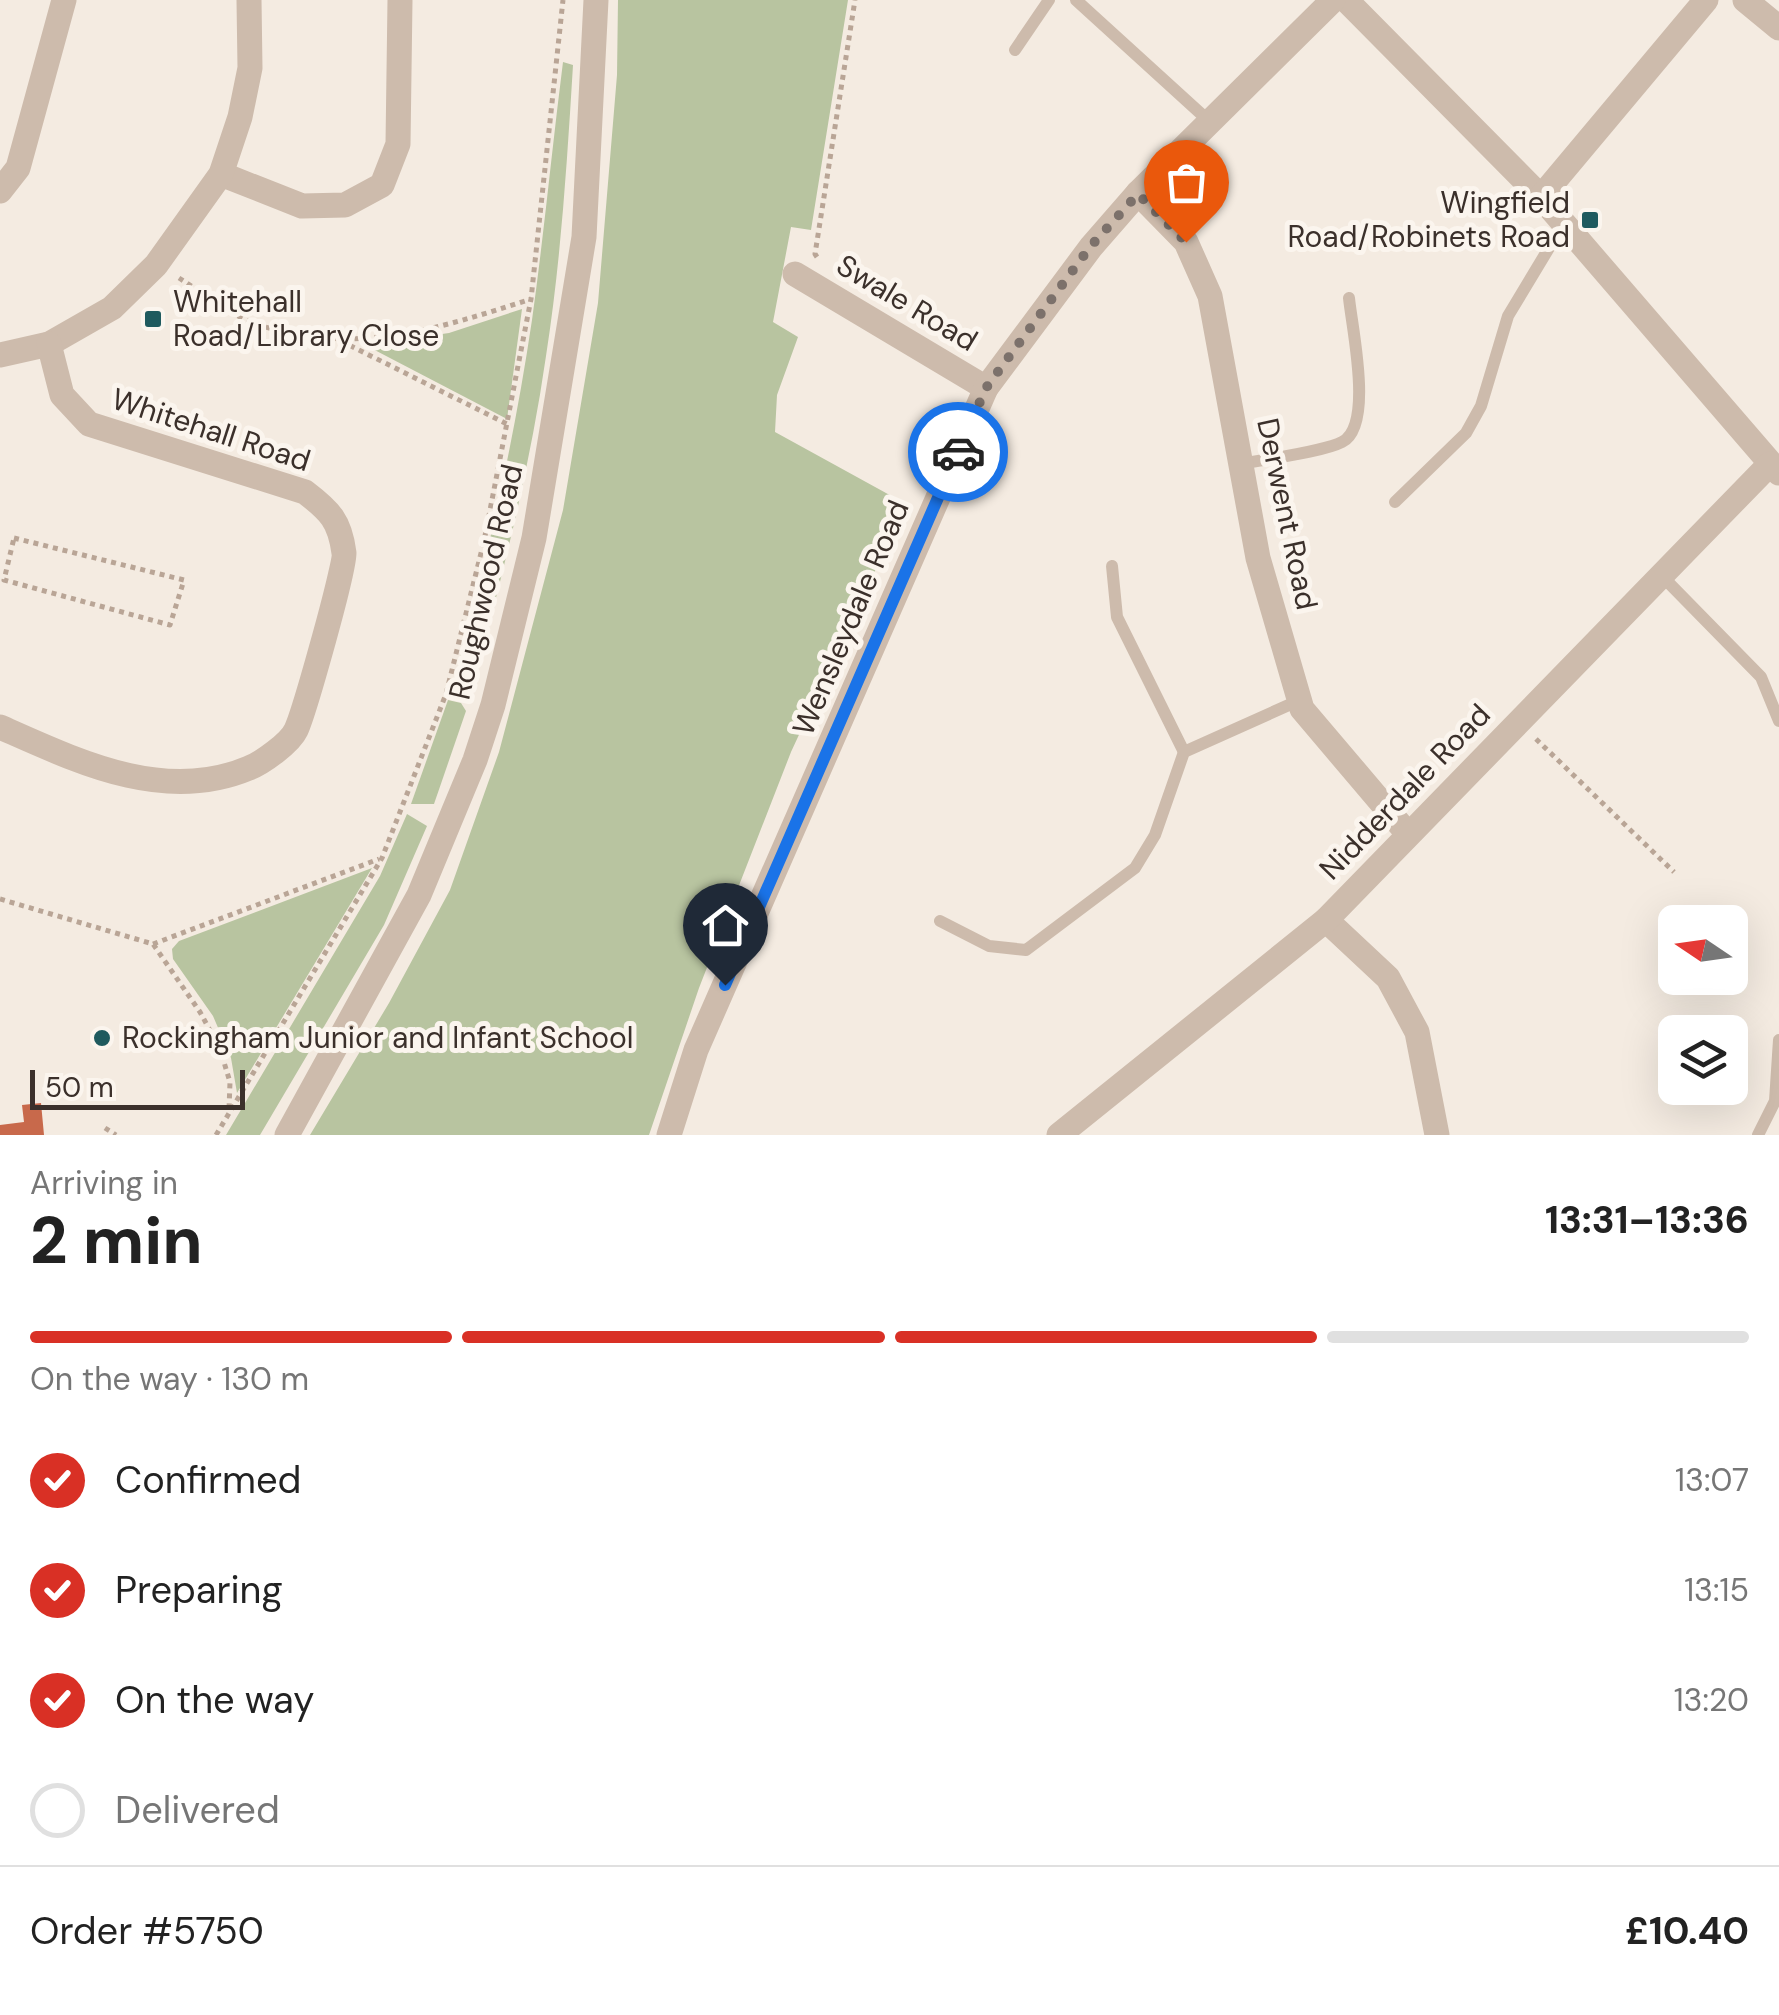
<!DOCTYPE html>
<html lang="en">
<head>
<meta charset="utf-8">
<style>
	:root { --surface:#fff; --page:#f6f6f6; --text:#222; --muted:#767676; --line:#e0e0e0; --accent:#d93025 }
	body { margin:0; font-family:"DM Sans",sans-serif; background:var(--page); color:var(--text); height:100vh; display:flex; flex-direction:column; font-size:38px; white-space:nowrap }
	* { box-sizing:border-box; margin:0 }
	p { font-size:32px; color:var(--muted) }
	.icon { flex:none; width:55px; height:55px; fill:none; stroke:currentColor; stroke-width:2; stroke-linecap:round; stroke-linejoin:round }
	.map { position:relative; height:1135px; overflow:hidden }
	.side { display:flex; flex-direction:column; background:var(--surface); flex:1 }
	.side>* { flex:none }
	.needle { width:65px; rotate:283deg }
	.controls { position:absolute; left:1658px; top:905px; display:grid; gap:20px }
	.controls a { display:grid; place-items:center; width:90px; height:90px; border-radius:15px; background:var(--surface); box-shadow:0 10px 40px #0002; font-size:50px }
	.scale { position:absolute; left:30px; bottom:25px; width:215px; box-sizing:border-box; padding-left:10px; border:5px solid #3b302b; border-top:0; font-size:28px; line-height:35px; white-space:nowrap; color:#3b302b; -webkit-text-stroke:8px #fbf5ee; paint-order:stroke }
	.pin { position:absolute; display:grid; place-items:center; width:85px; height:85px; color:#fff; margin:-102px -42px; border-radius:50% 50% 50% 0; rotate:-45deg; box-shadow:0 0 10px #0007 }
	.pin .icon { rotate:45deg }
	.courier { position:absolute; display:grid; place-items:center; width:100px; height:100px; margin:-50px; border:8px solid #1a73e8; border-radius:50%; background:#fff; color:#222; box-shadow:0 2px 12px #0007 }
	.overview em { font-style:normal; font-weight:800 }
	.overview div { display:flex; flex-direction:column-reverse }
	.overview { display:flex; align-items:center; justify-content:space-between; height:170px; padding:0 30px }
	h1 { font-size:65px; font-weight:800; line-height:75px }
	.bar { display:grid; grid-template-columns:repeat(4,1fr); gap:15px 10px; align-content:center; height:120px; padding:0 30px }
	.bar i { height:12px; border-radius:8px; background:var(--line) }
	.bar .current { background:var(--accent) }
	.bar p { grid-column:span 4 }
	.line { display:flex; align-items:center; gap:25px; padding:0 30px; border-top:2px solid var(--line) }
	.line div { flex:1 }
	ol { padding:0 30px; list-style:none }
	li { display:flex; align-items:center; gap:30px; height:110px }
	li p { margin-inline-start:auto }
	li .icon { padding:10px; border-radius:50%; background:var(--accent); color:#fff; stroke-width:4 }
	li:last-child { color:var(--muted) }
	li i { width:55px; height:55px; border:5px solid var(--line); border-radius:50% }
	.map>svg:first-child { display:block }
	.green { fill:#b8c4a0 }
	.building { fill:#c8694b }
	.lines { fill:none; stroke-linecap:round; stroke-linejoin:round }
	.path { stroke:#b9a596; stroke-width:5; stroke-dasharray:5 5; stroke-linecap:butt }
	.service { stroke:#cdbbac; stroke-width:12 }
	.minor { stroke:#cdbbac; stroke-width:25 }
	.tertiary { stroke:#cdbbac; stroke-width:25 }
	.done { stroke:#7c716b; stroke-width:10; stroke-dasharray:0 18 }
	.route { stroke:#1a73e8; stroke-width:12 }
	.poi-dot { fill:#1f5a5e; stroke:#fbf5ee; stroke-width:4 }
	.labels { text-anchor:middle; stroke-width:10; stroke-linejoin:round; paint-order:stroke }
	.poi-label { font-size:30px; fill:#3b302b; stroke:#fbf5ee; text-anchor:start }
	.street-label { font-size:30px; fill:#3b302b; stroke:#fbf5ee }
</style>
</head>
<body>
<div class="map">
<svg width="1779" height="1135" viewBox="0 0 1779 1135">
	<rect width="100%" height="100%" fill="#f4ebe1"/>
	<g class="green">
		<polygon points="618,0 848,0 811,230 791,227 773,322 798,337 777,395 775,432 906,504 791,752 699,988 649,1135 310,1135 389,1003 450,890 499,752 563,510 598,303 617,75"/>
		<path d="M563,62L573,65C567,163 561,260 546,356C530,468 502,577 473,686L465,689L453,684C486,565 514,442 532,320C544,234 552,148 563,62Z"/>
		<polygon points="522,309 507,419 365,345 449,333"/>
		<polygon points="448,700 461,703 466,711 434,804 411,804"/>
		<polygon points="407,814 427,826 384,925 260,1135 226,1135 380,876"/>
		<polygon points="372,868 237,1093 231,1058 213,1016 173,959 172,949 179,941"/>
	</g>
	<polygon class="building" points="41,1103 44,1135 0,1135 0,1125 24,1122 22,1105"/>
	<g class="lines">
		<g class="path">
			<polyline points="817,257 815,254 855,0"/>
			<path d="M179,278C203,293 231,316 259,325C357,356 437,329 531,299"/>
			<polyline points="341,341 509,425"/>
			<polygon points="14,538 184,580 170,625 4,580"/>
			<polyline points="446,694 467,699"/>
			<polyline points="1536,739 1674,872"/>
			<polyline points="0,899 153,944 200,1012 220,1049 230,1082 229,1109"/>
			<polyline points="153,944 379,859"/>
			<polyline points="105,1128 116,1135"/>
			<polyline points="216,1135 382,858 446,694 484,541 531,299 563,0"/>
		</g>
		<g class="service">
			<polyline points="1076,0 1210,122"/>
			<polyline points="1015,50 1049,0"/>
			<path d="M1241,464C1265,459 1323,452 1342,442C1374,426 1352,329 1349,298"/>
			<polyline points="1395,502 1466,433 1481,406 1508,316 1564,223"/>
			<polyline points="1112,566 1117,617 1184,752"/>
			<polyline points="1661,575 1761,677 1779,721"/>
			<polyline points="940,921 989,946 1026,950 1135,868 1155,835 1184,752 1300,700"/>
			<polyline points="1758,1135 1775,1101 1779,1040"/>
		</g>
		<g class="minor">
			<polyline points="1346,0 1541,197 1779,473"/>
			<polyline points="1745,0 1779,28"/>
			<polyline points="221,174 302,206 345,205 382,185 398,144 400,0"/>
			<polyline points="0,191 18,168 64,0"/>
			<polyline points="1138,193 1186,242 1210,296 1258,558 1302,709 1408,834"/>
			<polyline points="1541,197 1706,0"/>
			<polyline points="795,274 986,388"/>
			<polyline points="0,355 49,344 112,308 156,265 221,174 240,117 250,68 249,0"/>
			<path d="M0,727C77,761 164,804 249,768C262,763 290,743 296,730C304,713 346,565 344,553C340,521 330,511 305,492L89,424L62,395L49,344"/>
			<polyline points="1326,920 1388,978 1417,1032 1437,1135"/>
			<polyline points="669,1135 696,1050 986,388 1091,247 1138,193 1333,0"/>
			<polyline points="1059,1135 1326,920 1770,464"/>
		</g>
		<polyline class="tertiary" points="287,1135 419,895 475,760 493,705 534,538 584,237 596,0"/>
	</g>
	<g class="lines">
		<polyline class="done" points="958,452 986,388 1090,247 1138,194 1186,242"/>
		<polyline class="route" points="725,985 958,452"/>
	</g>
	<g class="poi-dot">
		<rect x="1580" y="210" width="20" height="20" rx="5"/>
		<rect x="143" y="309" width="20" height="20" rx="5"/>
		<circle cx="102" cy="1038" r="10"/>
	</g>
	<g class="labels">
		<g class="poi-label">
			<text x="1570" y="213" text-anchor="end">Wingfield<tspan x="1570" dy="34">Road/Robinets Road</tspan></text>
			<text x="173" y="312">Whitehall<tspan x="173" dy="34">Road/Library Close</tspan></text>
			<text x="122" y="1048">Rockingham Junior and Infant School</text>
		</g>
		<g class="street-label">
			<text transform="translate(907 303) rotate(31)" y="10">Swale Road</text>
			<text transform="translate(211 430) rotate(18)" y="10">Whitehall Road</text>
			<text transform="translate(1287 514) rotate(78)" y="10">Derwent Road</text>
			<text transform="translate(486 582) rotate(-77)" y="10">Roughwood Road</text>
			<text transform="translate(851 618) rotate(-67)" y="10">Wensleydale Road</text>
			<text transform="translate(1405 792) rotate(-46)" y="10">Nidderdale Road</text>
		</g>
	</g>
</svg>
<div class="controls">
<a><svg class="needle" viewBox="-14 -14 28 28"><path d="M0-13l5 13h-10z" fill="#e53935"/><path d="M0 13l5-13h-10z" fill="#767676"/></svg></a>
<a><svg class="icon" aria-label="layers" viewBox="0 0 24 24"><path d="M12 4l9 5-9 5-9-5zM3 14l9 5 9-5"/></svg></a>
</div>
<div class="scale">50 m</div>
<div class="pin" style="left:1186px;top:242px;background:#ea580c"><svg class="icon" aria-label="bag" viewBox="0 0 24 24"><path d="M5 8h14l-1 12H6zM9 8a3 3 0 0 1 6 0"/></svg></div>
<div class="pin" style="left:725px;top:985px;background:#1f2937"><svg class="icon" aria-label="home" viewBox="0 0 24 24"><path d="M3 11l9-7 9 7M6 9v11h12V9"/></svg></div>
<div class="courier" style="left:958px;top:452px"><svg class="icon" aria-label="car" viewBox="0 0 24 24"><path d="M5 17H2v-5l4-1 3-4h7l3 4 3 1v5h-3M9 17h6M6 11h13"/><circle cx="7" cy="17" r="2"/><circle cx="17" cy="17" r="2"/></svg></div>
</div>
<section class="side">
<div class="overview"><div><h1>2 min</h1><p>Arriving in</p></div><em>13:31–13:36</em></div>
<div class="bar"><i class="current"></i><i class="current"></i><i class="current"></i><i></i><p>On the way · 130 m</p></div>
<ol>
<li><svg class="icon" aria-label="check" viewBox="0 0 24 24"><path d="M5 12l5 5 9-10"/></svg>Confirmed<p>13:07</p></li>
<li><svg class="icon" aria-label="check" viewBox="0 0 24 24"><path d="M5 12l5 5 9-10"/></svg>Preparing<p>13:15</p></li>
<li><svg class="icon" aria-label="check" viewBox="0 0 24 24"><path d="M5 12l5 5 9-10"/></svg>On the way<p>13:20</p></li>
<li><i></i>Delivered</li>
</ol>
<div class="line" style="height:130px"><div>Order #5750</div><b>£10.40</b></div>
</section>
</body>
</html>
